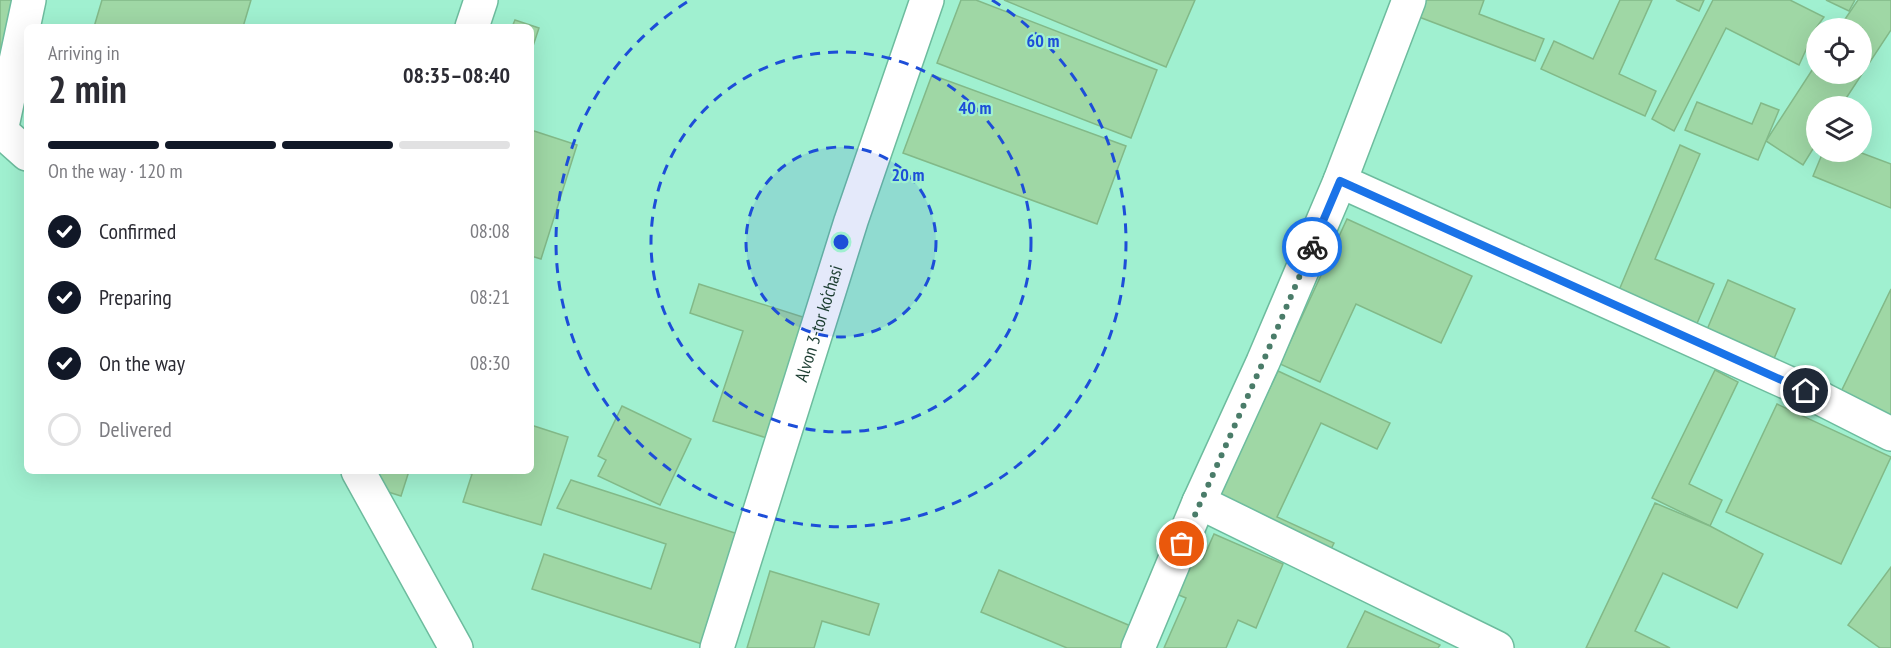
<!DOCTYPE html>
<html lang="en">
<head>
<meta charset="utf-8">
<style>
	:root { --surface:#fff; --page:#f7f7f7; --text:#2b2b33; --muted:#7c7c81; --line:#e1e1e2; --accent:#111827 }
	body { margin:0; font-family:"PT Sans Narrow",sans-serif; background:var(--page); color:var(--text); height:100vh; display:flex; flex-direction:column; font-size:22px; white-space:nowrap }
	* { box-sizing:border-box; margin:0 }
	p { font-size:20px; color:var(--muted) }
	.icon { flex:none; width:33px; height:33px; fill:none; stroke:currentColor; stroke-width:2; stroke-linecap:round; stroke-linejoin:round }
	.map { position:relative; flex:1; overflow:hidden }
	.side { position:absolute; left:24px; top:24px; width:510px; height:450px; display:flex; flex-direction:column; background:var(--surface); border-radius:9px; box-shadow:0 6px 24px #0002 }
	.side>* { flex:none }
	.fabs { position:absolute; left:1806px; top:18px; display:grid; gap:12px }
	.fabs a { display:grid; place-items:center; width:66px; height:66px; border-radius:50%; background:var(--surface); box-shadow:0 6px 24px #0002; font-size:30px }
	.pin { position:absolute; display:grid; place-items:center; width:51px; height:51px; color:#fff; margin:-26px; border:3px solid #fff; border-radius:50%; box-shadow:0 2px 6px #0007 }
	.courier { position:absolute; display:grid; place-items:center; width:60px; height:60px; margin:-30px; border:4px solid #1a73e8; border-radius:50%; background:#fff; color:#222; box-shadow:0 2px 8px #0007 }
	.head em { font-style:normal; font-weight:700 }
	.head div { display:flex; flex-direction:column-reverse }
	.head { display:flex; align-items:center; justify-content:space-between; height:102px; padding:0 24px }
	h1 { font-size:39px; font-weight:700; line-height:45px }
	.bar { display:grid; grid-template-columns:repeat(4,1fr); gap:9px 6px; align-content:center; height:72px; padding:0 24px }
	.bar i { height:8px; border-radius:4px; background:var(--line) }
	.bar .current { background:var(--accent) }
	.bar p { grid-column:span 4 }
	ol { padding:0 24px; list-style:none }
	li { display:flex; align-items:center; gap:18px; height:66px }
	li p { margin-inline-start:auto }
	li .icon { padding:6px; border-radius:50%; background:var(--accent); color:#fff; stroke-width:4 }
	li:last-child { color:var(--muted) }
	li i { width:33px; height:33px; border:3px solid var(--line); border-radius:50% }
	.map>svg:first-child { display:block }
	.building { fill:#9fd7a5; stroke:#82b988; stroke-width:1.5 }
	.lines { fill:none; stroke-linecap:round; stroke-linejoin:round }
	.minor-casing { stroke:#6dbc9e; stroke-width:36 }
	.minor { stroke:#fff; stroke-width:33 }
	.done { stroke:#4a7c69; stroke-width:6; stroke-dasharray:0 10.8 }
	.route { stroke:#1a73e8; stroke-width:8 }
	.ring { fill:none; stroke:#1d4ed8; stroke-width:3; stroke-dasharray:10 8 }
	.labels { text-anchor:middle; stroke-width:4.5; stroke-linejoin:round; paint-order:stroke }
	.street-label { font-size:18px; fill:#1c3d31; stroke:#a0f0d0 }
	.centre { fill:#1d4ed8; stroke:#a0f0d0; stroke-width:3 }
	.ring-label { font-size:18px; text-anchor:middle; font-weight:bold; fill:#1d4ed8; stroke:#a0f0d0; stroke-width:4.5; stroke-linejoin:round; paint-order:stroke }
</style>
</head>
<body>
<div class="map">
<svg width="1891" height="648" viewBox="0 0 1891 648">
	<rect width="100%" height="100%" fill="#a0f0d0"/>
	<g class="building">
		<polygon points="0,0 15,0 0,68"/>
		<polygon points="102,0 251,0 243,27 94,27"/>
		<polygon points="961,0 976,0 1157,70 1131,138 937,63"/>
		<polygon points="1004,0 1195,0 1166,67"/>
		<polygon points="1425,0 1484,0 1479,14 1544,39 1535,61 1419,17"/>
		<polygon points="1620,0 1652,0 1619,74 1656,91 1645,116 1541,69 1554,41 1593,59"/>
		<polygon points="1676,0 1704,0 1699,11"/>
		<polygon points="1713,0 1790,0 1824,17 1816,28 1799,65 1726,28 1674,131 1652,119"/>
		<polygon points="1826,0 1855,0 1849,11"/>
		<polygon points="1858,0 1891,0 1891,30 1841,106 1816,106 1816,144 1803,165 1766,141 1816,64 1816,74 1862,74 1862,28 1839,28"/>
		<polygon points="515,20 539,28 531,52 531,27 512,27"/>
		<polygon points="932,75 1126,146 1097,224 903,153"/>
		<polygon points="1697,102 1752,124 1761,103 1779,110 1758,160 1685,130"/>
		<polygon points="531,130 577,145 541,259 531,256"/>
		<polygon points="1680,145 1700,154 1655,259 1714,284 1695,328 1617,295"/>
		<polygon points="1823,152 1859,152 1891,164 1891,208 1813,176"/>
		<polygon points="1347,219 1472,276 1441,343 1356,304 1320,382 1280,364"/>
		<polygon points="1728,280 1795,309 1770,368 1703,339"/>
		<polygon points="699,284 809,319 770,439 713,421 743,331 690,313"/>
		<polygon points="1891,289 1891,426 1837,400"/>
		<polygon points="1715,370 1738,382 1689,484 1722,500 1710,526 1652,498"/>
		<polygon points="1278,371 1390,423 1377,449 1321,423 1277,517 1334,543 1328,555 1215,502"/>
		<polygon points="1777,404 1891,457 1841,564 1726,512"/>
		<polygon points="622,406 691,439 660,505 598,476 606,460 598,456"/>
		<polygon points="531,425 568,437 541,525 463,502 472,474 461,471 531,471"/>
		<polygon points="371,471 409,471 401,496 366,485"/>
		<polygon points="571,480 738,534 702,644 532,589 544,554 651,589 666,544 557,508"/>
		<polygon points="1655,503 1710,526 1763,554 1737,608 1663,573 1635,631 1670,648 1586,648"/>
		<polygon points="1214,534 1283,564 1256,628 1238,620 1226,648 1164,648 1186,598 1174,593 1192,553 1203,559"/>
		<polygon points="1891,567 1891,648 1880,648 1848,625"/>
		<polygon points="999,570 1133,627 1124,648 1067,648 981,612"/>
		<polygon points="770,571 879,604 869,635 822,621 814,648 747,648"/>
		<polygon points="1365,611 1440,645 1438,648 1347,648"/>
	</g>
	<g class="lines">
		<defs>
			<g id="minor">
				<polyline points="472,27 481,0"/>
				<polyline points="0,130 27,154"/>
				<polyline points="1,131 29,0"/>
				<polyline points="1340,181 1806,391 1891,434"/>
				<polyline points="358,471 456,648"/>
				<polyline points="1199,502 1497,648"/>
				<path id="s1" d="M717,648L851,221L927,0"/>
				<polyline points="1138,648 1199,502 1263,362 1340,181 1409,0"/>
			</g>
		</defs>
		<use href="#minor" class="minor-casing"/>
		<use href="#minor" class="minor"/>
	</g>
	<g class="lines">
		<polyline class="done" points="1182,544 1263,362 1312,247"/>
		<polyline class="route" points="1312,247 1340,181 1806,391"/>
	</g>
	<circle cx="841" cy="242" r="95" fill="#1d4ed8" fill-opacity=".12"/>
	<g class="ring">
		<circle cx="841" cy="242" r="95"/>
		<circle cx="841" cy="242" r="190"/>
		<path d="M992 0A285 285 0 1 1 690 0"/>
	</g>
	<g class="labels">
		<g class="street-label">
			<text dy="6" stroke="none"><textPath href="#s1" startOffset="340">Alvon 3-tor ko‘chasi</textPath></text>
		</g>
	</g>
	<circle cx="841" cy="242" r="9" class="centre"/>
	<g class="ring-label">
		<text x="1043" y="47">60 m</text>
		<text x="975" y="114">40 m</text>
		<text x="908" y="181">20 m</text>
	</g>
</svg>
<div class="fabs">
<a><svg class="icon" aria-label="locate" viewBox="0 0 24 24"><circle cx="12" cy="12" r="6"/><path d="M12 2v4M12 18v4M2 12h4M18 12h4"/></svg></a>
<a><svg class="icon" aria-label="layers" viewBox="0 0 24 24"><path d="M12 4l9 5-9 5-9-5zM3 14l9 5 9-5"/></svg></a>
</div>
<div class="pin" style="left:1182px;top:544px;background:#ea580c"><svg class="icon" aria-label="bag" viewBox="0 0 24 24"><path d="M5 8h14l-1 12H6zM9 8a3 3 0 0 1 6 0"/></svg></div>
<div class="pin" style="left:1806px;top:391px;background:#1f2937"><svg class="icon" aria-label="home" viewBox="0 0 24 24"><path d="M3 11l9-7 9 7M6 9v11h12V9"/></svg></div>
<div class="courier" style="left:1312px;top:247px"><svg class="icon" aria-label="bike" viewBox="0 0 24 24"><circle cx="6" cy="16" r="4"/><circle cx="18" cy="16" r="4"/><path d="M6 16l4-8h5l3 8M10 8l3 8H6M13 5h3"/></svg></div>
<section class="side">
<div class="head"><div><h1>2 min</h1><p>Arriving in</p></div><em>08:35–08:40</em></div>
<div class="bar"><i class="current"></i><i class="current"></i><i class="current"></i><i></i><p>On the way · 120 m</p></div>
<ol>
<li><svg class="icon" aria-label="check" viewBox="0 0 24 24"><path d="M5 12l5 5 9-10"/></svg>Confirmed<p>08:08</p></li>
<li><svg class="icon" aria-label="check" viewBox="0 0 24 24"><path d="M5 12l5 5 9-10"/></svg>Preparing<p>08:21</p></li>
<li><svg class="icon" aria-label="check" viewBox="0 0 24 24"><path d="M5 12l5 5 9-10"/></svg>On the way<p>08:30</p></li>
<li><i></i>Delivered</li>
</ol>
</section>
</div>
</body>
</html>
